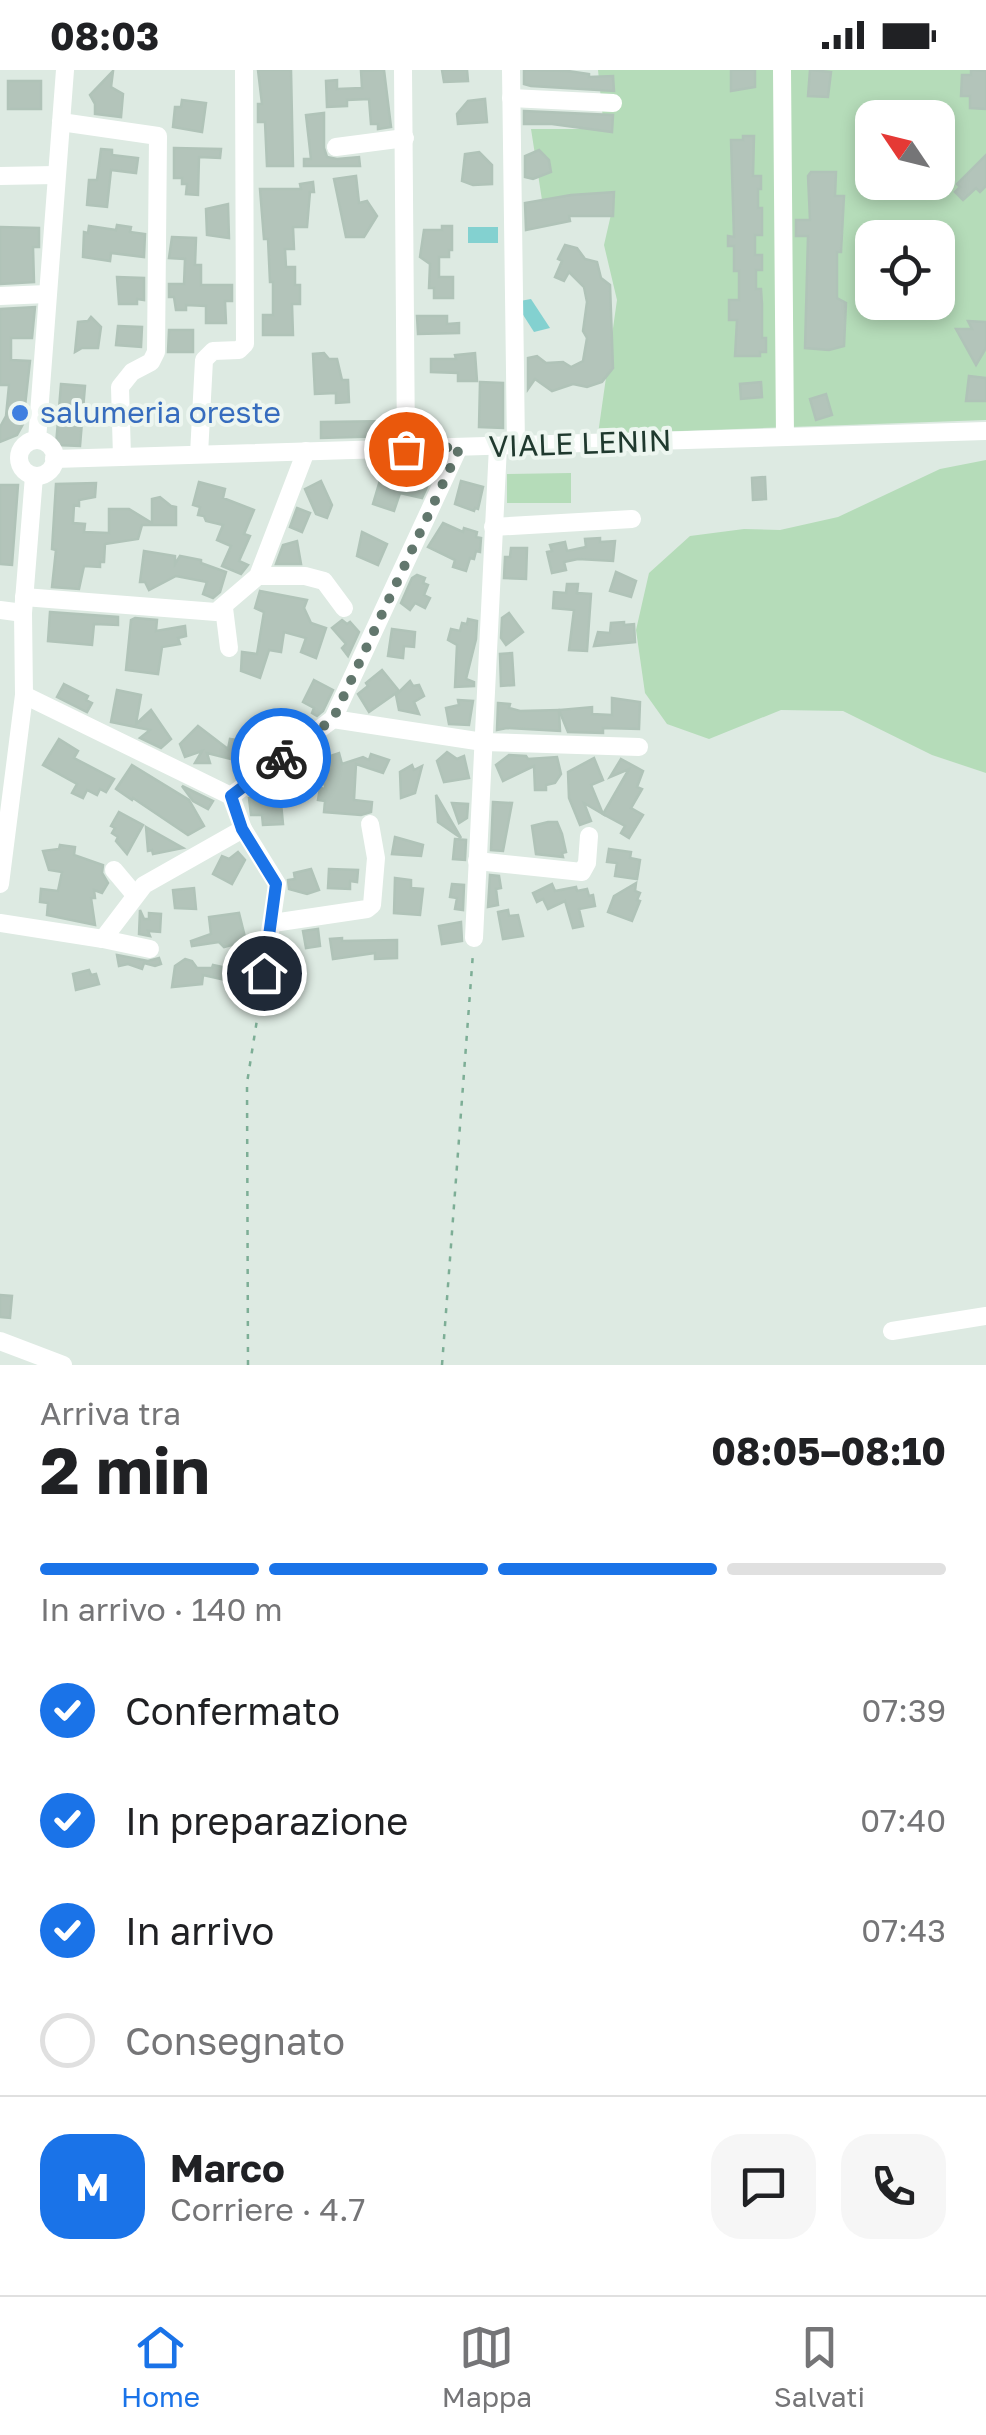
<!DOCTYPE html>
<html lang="it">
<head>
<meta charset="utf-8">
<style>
	:root { --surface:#fff; --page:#f6f6f6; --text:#202124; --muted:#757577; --line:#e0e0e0; --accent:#1a73e8 }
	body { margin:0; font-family:"Golos Text",sans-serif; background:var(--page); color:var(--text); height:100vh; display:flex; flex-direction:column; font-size:38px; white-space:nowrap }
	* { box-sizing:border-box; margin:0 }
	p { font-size:32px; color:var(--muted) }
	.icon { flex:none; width:55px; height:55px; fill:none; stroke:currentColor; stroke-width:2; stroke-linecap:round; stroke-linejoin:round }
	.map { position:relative; height:1295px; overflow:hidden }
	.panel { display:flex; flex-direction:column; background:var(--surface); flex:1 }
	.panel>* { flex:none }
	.needle { width:65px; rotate:305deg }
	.buttons { position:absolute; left:855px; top:30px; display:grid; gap:20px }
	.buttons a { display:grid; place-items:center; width:100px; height:100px; border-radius:20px; background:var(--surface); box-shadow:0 5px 15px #0003; font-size:50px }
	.pin { position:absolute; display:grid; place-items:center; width:85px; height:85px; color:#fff; margin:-42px; border:5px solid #fff; border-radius:50%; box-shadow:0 2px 10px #0007 }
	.courier { position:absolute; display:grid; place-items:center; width:100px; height:100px; margin:-50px; border:8px solid #1a73e8; border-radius:50%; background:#fff; color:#222; box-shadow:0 2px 12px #0007 }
	.summary em { font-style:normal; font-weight:700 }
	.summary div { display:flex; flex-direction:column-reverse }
	.summary { display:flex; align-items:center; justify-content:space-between; height:170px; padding:0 40px }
	h1 { font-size:65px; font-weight:700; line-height:75px }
	.bar { display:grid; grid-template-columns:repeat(4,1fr); gap:15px 10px; align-content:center; height:120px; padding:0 40px }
	.bar i { height:12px; border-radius:8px; background:var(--line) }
	.bar .selected { background:var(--accent) }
	.bar p { grid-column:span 4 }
	.line { display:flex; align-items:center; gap:25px; padding:0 40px; border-top:2px solid var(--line) }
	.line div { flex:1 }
	.round { display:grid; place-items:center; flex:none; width:105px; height:105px; border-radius:30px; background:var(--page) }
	ol { padding:0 40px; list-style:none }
	li { display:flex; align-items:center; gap:30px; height:110px }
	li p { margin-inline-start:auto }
	li .icon { padding:10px; border-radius:50%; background:var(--accent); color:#fff; stroke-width:4 }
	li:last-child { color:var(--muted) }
	li i { width:55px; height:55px; border:5px solid var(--line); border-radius:50% }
	.status { display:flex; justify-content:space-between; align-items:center; height:70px; padding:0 50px; background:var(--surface); direction:ltr }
	.status svg { height:28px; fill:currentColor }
	.tab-bar { display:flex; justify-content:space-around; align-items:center; height:140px; border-top:2px solid var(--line); background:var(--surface); font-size:28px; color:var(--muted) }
	.tab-bar a { display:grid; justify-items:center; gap:5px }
	.tab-bar .selected { color:var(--accent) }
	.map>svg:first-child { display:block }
	.green { fill:#b5dcb9; fill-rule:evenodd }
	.water { fill:#83d1d0 }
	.building { fill:#b3c4ba; stroke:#b0c3b8; stroke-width:2.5 }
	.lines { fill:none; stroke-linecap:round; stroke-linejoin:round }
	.path { stroke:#7dae96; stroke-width:2.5; stroke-dasharray:5 8; stroke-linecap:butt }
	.minor { stroke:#fff; stroke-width:18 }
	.done { stroke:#62776d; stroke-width:10; stroke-dasharray:0 18 }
	.route { stroke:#1a73e8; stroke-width:12 }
	.shop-dot { fill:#3f7fe0; stroke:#edf6f0; stroke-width:4 }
	.labels { text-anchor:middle; stroke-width:8; stroke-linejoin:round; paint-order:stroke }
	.shop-label { font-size:30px; fill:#366cbe; stroke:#edf6f0; text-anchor:start }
	.street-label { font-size:30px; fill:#1f392e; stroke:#edf6f0 }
</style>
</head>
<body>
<div class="status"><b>08:03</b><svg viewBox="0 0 49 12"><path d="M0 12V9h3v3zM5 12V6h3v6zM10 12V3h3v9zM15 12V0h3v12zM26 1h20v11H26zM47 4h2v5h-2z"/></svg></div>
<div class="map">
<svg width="986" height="1295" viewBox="0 0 986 1295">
	<rect width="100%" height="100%" fill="#ddeae2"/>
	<g class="green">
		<path d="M598,0H986V350L598,364L617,230L604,175L615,127L542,130L531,59H604ZM872,48H938V112H872ZM872,168H938V232H872Z"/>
		<polygon points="986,390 986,703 932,685 843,641 781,640 709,669 667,654 645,623 636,560 649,503 690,466 744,459 780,460 838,447 940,399"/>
		<polygon points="571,403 571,433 507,433 507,404"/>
	</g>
	<g class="water">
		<rect x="468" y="157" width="30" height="16"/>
		<polygon points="531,229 550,258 534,262 520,240 520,231"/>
	</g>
	<g class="building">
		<polygon points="258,0 291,0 293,96 267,96 265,52 258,52 258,34 262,34"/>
		<polygon points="384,0 391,57 378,59 378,54 371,54 369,29 347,30 347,36 327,37 326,11 337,10 337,19 362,18 361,1"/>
		<polygon points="442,0 467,0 468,11 444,12"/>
		<polygon points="524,0 568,1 589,4 589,7 613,6 614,21 531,16 524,14"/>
		<polygon points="731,0 755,0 755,17 731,21"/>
		<polygon points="810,0 831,2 828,27 808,26"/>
		<polygon points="971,0 986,1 986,39 970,38 970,26 961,26 962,5 971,5"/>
		<polygon points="113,1 111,17 123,24 121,47 95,44 95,34 90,25"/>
		<rect x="8" y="11" width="33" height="28"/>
		<polygon points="485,29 487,52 458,54 457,44 468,31"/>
		<polygon points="182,30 206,33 202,62 173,57 175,37 181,37"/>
		<polygon points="524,41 613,45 612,62 552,54 524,54"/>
		<polygon points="324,43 324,78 327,87 337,89 359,87 360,96 304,96 304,89 311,89 306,45"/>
		<polygon points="743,66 754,66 753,106 761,106 761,119 758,119 758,138 762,138 762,165 755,165 755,185 762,185 762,200 756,200 756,219 761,219 762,234 762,268 766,268 766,282 760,282 760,286 735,286 737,250 729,250 729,230 739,230 739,201 734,201 734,176 728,176 728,166 734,167 731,70 743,70"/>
		<polygon points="174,78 221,79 220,88 199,87 198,125 186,124 187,114 182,114 182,108 174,108"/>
		<polygon points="101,79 112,80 112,85 138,88 136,103 111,100 107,137 87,135 89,110 97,110"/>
		<polygon points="539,80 549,90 551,102 533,109 525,107 525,86"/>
		<polygon points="479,82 492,95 492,114 473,115 462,111 465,84"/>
		<polygon points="986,85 986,116 980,122 976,118 963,130 955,122 960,117 957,114"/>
		<polygon points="811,102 836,102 835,126 844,126 841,182 837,182 837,228 846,233 844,276 829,280 805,278 808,166 796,166 796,150 810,150 808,106"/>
		<polygon points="356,106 359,133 367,131 377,146 364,167 346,167 334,109"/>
		<polygon points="313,112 314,122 310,122 307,157 293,157 294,179 285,179 286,197 295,197 295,215 300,215 300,234 292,234 293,265 263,265 263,245 273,245 273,212 270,212 268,169 264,169 260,119 301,119 300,114"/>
		<polygon points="614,122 613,146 569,146 570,151 526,160 525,133 571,125"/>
		<polygon points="228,134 229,168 207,165 206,139"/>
		<polygon points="117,155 131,157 130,162 145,164 144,187 111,183 110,191 83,187 84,162 88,163 89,156 116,160"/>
		<polygon points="442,156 452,156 452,180 449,180 449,187 439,187 439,207 453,207 453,228 434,228 434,218 429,218 430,194 420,187 424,160 442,160"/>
		<polygon points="0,157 39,158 39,177 33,177 34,212 0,214"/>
		<polygon points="172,167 196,168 195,195 201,195 201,215 232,215 232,231 225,231 226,253 206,253 206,236 186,235 186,240 176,240 174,227 169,227 169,214 184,214 185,189 169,188"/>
		<polygon points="565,175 577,178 585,189 597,192 601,208 610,215 613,298 602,312 587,317 573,314 552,321 535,309 528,319 528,288 537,286 546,293 563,292 571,297 583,291 587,268 583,261 587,232 584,217 569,202 564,211 555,207 562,191 558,189"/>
		<polygon points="117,207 144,208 144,230 137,229 137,234 119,234"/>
		<polygon points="35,237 32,268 11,268 11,290 30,291 23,354 17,365 0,372 0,357 6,346 9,315 0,315 0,239"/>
		<polygon points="417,246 447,246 447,254 459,253 459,263 418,264"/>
		<polygon points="91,247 101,257 98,278 82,278 75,282 78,252 88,251"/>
		<polygon points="968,251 986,252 986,278 976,295 956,259 972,259"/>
		<polygon points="118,256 142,257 141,277 116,275"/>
		<polygon points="169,260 193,260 193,282 168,282"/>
		<polygon points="324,283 329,289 337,289 342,310 348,310 349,332 336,333 336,323 315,324 313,284"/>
		<polygon points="475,283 477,311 458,311 458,303 431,302 431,289 456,289 455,285"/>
		<polygon points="969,306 986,308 986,331 966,331"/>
		<polygon points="480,312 503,313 503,358 479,357"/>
		<polygon points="761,312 762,327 741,329 740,314"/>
		<polygon points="61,314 85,316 80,376 56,375"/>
		<polygon points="826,324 832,345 816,350 810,329"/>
		<polygon points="390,351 390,366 321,368 321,352"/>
		<polygon points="409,405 432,406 422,428 400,423 394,441 373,434 381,407 409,416"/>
		<polygon points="765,407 766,429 753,430 752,408"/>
		<polygon points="321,411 332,435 327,448 316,444 305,419"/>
		<polygon points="461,411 483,417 478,439 475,438 474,441 455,434"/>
		<polygon points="199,412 225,419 223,428 254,440 244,464 250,466 239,491 248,495 241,504 222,496 231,476 217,470 223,455 206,451 204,446 198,445 200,437 193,435"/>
		<polygon points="96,413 95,427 79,430 79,436 74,435 73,453 85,454 84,462 109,463 109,439 129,439 152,453 152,429 160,427 171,436 176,437 176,455 142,455 138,469 105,474 104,492 100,492 100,497 84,496 79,519 52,517 56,480 52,479 56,414"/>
		<polygon points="0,415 18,415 12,495 0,494"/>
		<polygon points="297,438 310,443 302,462 290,457"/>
		<polygon points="443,453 463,462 464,458 477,462 476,467 481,468 480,482 476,481 474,489 470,488 466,501 453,497 455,490 428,477"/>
		<polygon points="362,462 387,474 378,495 357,486"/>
		<polygon points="600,468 600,472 615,471 613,491 578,489 564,492 566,500 552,503 547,482 552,481 550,475 565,472 567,481 586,477 585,469"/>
		<polygon points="297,471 301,494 276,494 283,475"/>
		<polygon points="511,478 527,478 526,509 504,508 505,487 510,487"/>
		<polygon points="144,481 175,486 175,494 180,486 201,490 201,493 226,502 220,522 213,528 203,524 207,512 176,506 149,520 145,512 140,512"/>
		<polygon points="616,502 636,511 631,527 610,521"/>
		<polygon points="417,505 425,508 423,513 428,515 424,525 430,528 425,538 415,533 410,540 401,533 412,508"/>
		<polygon points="567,514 578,514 577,523 591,524 587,581 569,580 574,540 553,538 554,522 566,523"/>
		<polygon points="260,521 307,530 304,538 311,553 326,558 316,588 301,582 306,568 284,562 281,582 269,580 260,608 241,601 242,582 257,584 264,542 255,538"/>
		<polygon points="50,542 118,547 118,555 94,554 92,575 48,571"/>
		<polygon points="509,543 523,562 506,575 501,568 502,548"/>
		<polygon points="135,548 157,550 156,561 185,556 186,566 178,568 180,574 162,577 158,604 126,600 131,550"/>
		<polygon points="468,549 477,551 476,569 466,609 474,612 474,616 455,617 457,575 448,570 451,559 460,561 462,553 467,554"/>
		<polygon points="342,550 347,554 350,552 359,562 348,586 342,578 346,574 332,558"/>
		<polygon points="624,552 624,555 634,554 635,572 594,576 598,562 610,563 611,553"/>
		<polygon points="392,559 415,562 414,577 404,576 403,588 388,586"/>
		<polygon points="512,583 514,615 501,616 500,584"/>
		<polygon points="382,600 399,621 369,642 358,624 368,616 366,613"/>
		<polygon points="314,610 333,620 323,641 317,646 312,643 314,638 303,632"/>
		<polygon points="410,611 413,616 419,615 424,626 414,632 419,644 399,640 396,625"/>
		<polygon points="64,614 88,626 86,630 92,633 87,642 57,627"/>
		<polygon points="117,620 141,625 136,654 151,640 171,669 161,678 140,668 150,660 111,652"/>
		<polygon points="612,628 640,632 639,659 603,658 603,663 568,662 559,640 592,637 592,644 612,645"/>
		<polygon points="458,630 473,631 469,655 449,654 446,638 459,635"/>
		<polygon points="498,633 510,634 509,638 520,641 559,640 560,661 507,658 497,660"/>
		<polygon points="198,656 228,679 230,669 243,671 253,667 259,676 246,686 236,684 243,692 207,683 210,693 195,693 202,681 185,687 180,674"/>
		<polygon points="59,669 78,681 74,688 114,709 106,722 100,719 97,725 87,720 83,728 72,723 77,714 43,695"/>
		<polygon points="447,682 457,689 464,686 469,708 444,712 437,691"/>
		<polygon points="339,683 342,694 363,687 369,690 371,684 389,690 383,703 356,694 354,730 372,732 371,742 361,745 324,742 325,731 318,730 320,718 326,719 320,701 325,700 323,694 328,692 327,687"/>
		<polygon points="509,685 526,686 528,689 557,687 561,704 555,713 546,715 546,720 535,720 534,696 503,711 496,695"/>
		<polygon points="594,688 603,710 591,715 603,744 584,733 591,751 580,755 569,728 568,702"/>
		<polygon points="621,689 643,701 637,717 642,719 631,738 643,745 629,768 621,763 625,756 603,744 629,699 610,707"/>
		<polygon points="132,695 189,730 204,756 188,765 133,728 132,730 116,719"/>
		<polygon points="412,695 414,700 422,696 415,723 401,728 400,702"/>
		<polygon points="182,716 213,731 208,739 193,731"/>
		<polygon points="280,723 283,754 263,755 262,745 251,745 249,728"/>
		<polygon points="436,725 461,768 438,752"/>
		<polygon points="493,732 512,733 503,781 491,780"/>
		<polygon points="452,733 468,734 467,748 459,753"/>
		<polygon points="119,742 143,755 127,784 116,771 118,767 112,763 115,758 111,756"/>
		<polygon points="548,752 557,752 562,764 566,782 562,783 563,787 536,784 532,756"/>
		<polygon points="146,757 183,778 153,784 152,780 148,781"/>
		<polygon points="395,767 423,775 421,786 392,784"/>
		<polygon points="455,769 466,770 465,790 453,789"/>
		<polygon points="60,775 75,777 74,785 103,795 102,803 108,813 102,823 94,820 95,828 91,828 95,855 47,845 48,833 40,832 41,819 58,821 62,802 49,800 43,781 59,779"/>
		<polygon points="609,779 631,782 630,788 640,790 637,809 615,806 617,793 607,792"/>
		<polygon points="238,782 245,790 232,814 213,804 222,786 229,789"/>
		<polygon points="311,799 319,820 307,824 289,819 288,810 295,809 294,803"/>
		<polygon points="329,799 358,800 357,812 350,811 350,819 328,818"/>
		<polygon points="490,805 499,806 501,818 496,819 498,835 488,837"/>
		<polygon points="395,808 411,810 411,818 423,819 420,845 394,843"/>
		<polygon points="636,813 635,821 640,823 637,830 640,831 632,851 608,842 614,826"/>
		<polygon points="452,814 464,815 463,840 455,839 457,828 450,827"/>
		<polygon points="552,814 555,821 576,817 577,821 587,819 589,826 593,825 595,836 579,839 583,856 573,858 565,831 548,839 543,829 537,832 533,823"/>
		<polygon points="194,818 196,839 175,838 173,820"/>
		<polygon points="140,840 144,849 149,849 149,843 161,844 160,862 148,861 150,866 139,864"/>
		<polygon points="508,840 509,846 518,845 523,866 503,869 498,842"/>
		<polygon points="239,843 246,871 224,877 219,872 192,876 191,871 211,864 209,847"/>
		<polygon points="461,852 462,871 442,874 439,856"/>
		<polygon points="318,859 320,876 306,878 303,861"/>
		<polygon points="342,868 342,871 397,870 397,888 375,889 375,883 333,889 330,869"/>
		<polygon points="117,885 148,891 159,888 161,894 155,896 144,893 142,899 128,894 119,896"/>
		<polygon points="185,889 192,891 197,898 212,898 213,895 227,898 233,902 230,911 203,905 202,914 172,917 175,896"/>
		<polygon points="89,900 91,905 96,904 99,914 76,920 73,904"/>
		<polygon points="0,1225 12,1226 10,1248 0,1247"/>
	</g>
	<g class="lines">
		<g class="path">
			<polyline points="248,1295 247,1013 262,918"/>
			<polyline points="442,1295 473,883"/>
		</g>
		<g class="minor">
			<polyline points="403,0 406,379"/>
			<polyline points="511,0 516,376"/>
			<polyline points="782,0 785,367"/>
			<polyline points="511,28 613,33"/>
			<polyline points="61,52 158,66 156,282 151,292 132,302 120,317 122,387"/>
			<polyline points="336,77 405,68"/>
			<polyline points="0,106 56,105"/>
			<polyline points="0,226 47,224"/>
			<polyline points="37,370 65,0"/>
			<circle cx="37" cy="388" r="18"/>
			<polyline points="199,384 204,290 213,281 239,280 245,274 244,0"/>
			<polyline points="54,389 986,361"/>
			<polyline points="493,457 632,449"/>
			<polyline points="258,506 305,506 324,511 344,538"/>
			<polyline points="24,527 216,542 258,506 306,381"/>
			<polyline points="224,538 229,578"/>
			<polyline points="0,540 23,543"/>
			<polyline points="24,625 231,726"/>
			<polyline points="333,649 483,672 639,677"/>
			<polyline points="477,791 582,802 587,793 589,766"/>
			<polyline points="114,800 135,825"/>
			<polyline points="0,814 24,625 23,543 34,406"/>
			<polyline points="0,853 103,869 144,815 243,759"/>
			<polyline points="273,853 367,839 372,835 376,788 370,754"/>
			<polyline points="474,868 498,376"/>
			<polyline points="103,869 150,879"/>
			<polyline points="264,903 277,814 243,759 231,726 333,649 459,377"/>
			<polyline points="892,1261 986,1246"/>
			<polyline points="0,1271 63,1295"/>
		</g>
	</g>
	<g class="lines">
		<polyline class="done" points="281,688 333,649 460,377 406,379"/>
		<polyline class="route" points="264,903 276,814 242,759 231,726 281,688"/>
	</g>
	<circle class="shop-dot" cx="20" cy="343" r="10"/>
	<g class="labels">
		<g class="shop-label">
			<text x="40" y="353">salumeria oreste</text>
		</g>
		<g class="street-label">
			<text transform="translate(580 374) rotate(-2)" y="10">VIALE LENIN</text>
		</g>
	</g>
</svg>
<div class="buttons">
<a><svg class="needle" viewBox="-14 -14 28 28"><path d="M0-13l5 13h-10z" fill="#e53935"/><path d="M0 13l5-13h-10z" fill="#757577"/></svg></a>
<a><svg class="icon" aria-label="locate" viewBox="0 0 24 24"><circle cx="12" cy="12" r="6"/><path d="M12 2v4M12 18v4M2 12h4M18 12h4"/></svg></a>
</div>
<div class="pin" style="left:406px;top:379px;background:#ea580c"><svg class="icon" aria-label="bag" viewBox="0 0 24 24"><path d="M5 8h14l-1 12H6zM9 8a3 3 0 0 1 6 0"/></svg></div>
<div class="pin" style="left:264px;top:903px;background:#1f2937"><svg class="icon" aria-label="home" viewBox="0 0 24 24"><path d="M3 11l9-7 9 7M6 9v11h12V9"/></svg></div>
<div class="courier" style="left:281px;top:688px"><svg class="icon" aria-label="bike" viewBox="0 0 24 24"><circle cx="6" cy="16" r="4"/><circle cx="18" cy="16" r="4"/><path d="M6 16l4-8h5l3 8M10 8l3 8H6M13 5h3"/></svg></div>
</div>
<section class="panel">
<div class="summary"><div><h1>2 min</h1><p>Arriva tra</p></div><em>08:05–08:10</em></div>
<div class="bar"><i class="selected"></i><i class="selected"></i><i class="selected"></i><i></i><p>In arrivo · 140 m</p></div>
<ol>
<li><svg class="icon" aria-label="check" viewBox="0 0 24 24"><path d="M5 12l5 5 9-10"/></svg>Confermato<p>07:39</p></li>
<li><svg class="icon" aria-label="check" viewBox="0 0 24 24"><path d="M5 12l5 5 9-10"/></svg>In preparazione<p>07:40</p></li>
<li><svg class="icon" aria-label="check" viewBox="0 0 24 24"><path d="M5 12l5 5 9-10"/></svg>In arrivo<p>07:43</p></li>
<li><i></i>Consegnato</li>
</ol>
<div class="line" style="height:180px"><b class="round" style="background:var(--accent);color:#fff">M</b><div><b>Marco</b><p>Corriere · 4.7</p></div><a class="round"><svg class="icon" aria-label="chat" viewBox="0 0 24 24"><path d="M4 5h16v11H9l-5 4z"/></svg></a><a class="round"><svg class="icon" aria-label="phone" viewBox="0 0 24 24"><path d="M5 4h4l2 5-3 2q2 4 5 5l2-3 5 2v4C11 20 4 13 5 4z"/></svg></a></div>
</section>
<nav class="tab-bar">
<a class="selected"><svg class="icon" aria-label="home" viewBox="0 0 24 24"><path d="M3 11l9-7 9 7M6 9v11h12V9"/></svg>Home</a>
<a><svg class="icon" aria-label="map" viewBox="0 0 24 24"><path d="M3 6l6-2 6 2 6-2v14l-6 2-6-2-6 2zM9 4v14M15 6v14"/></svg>Mappa</a>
<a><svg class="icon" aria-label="saved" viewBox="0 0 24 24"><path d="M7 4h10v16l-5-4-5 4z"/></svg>Salvati</a>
</nav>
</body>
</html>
